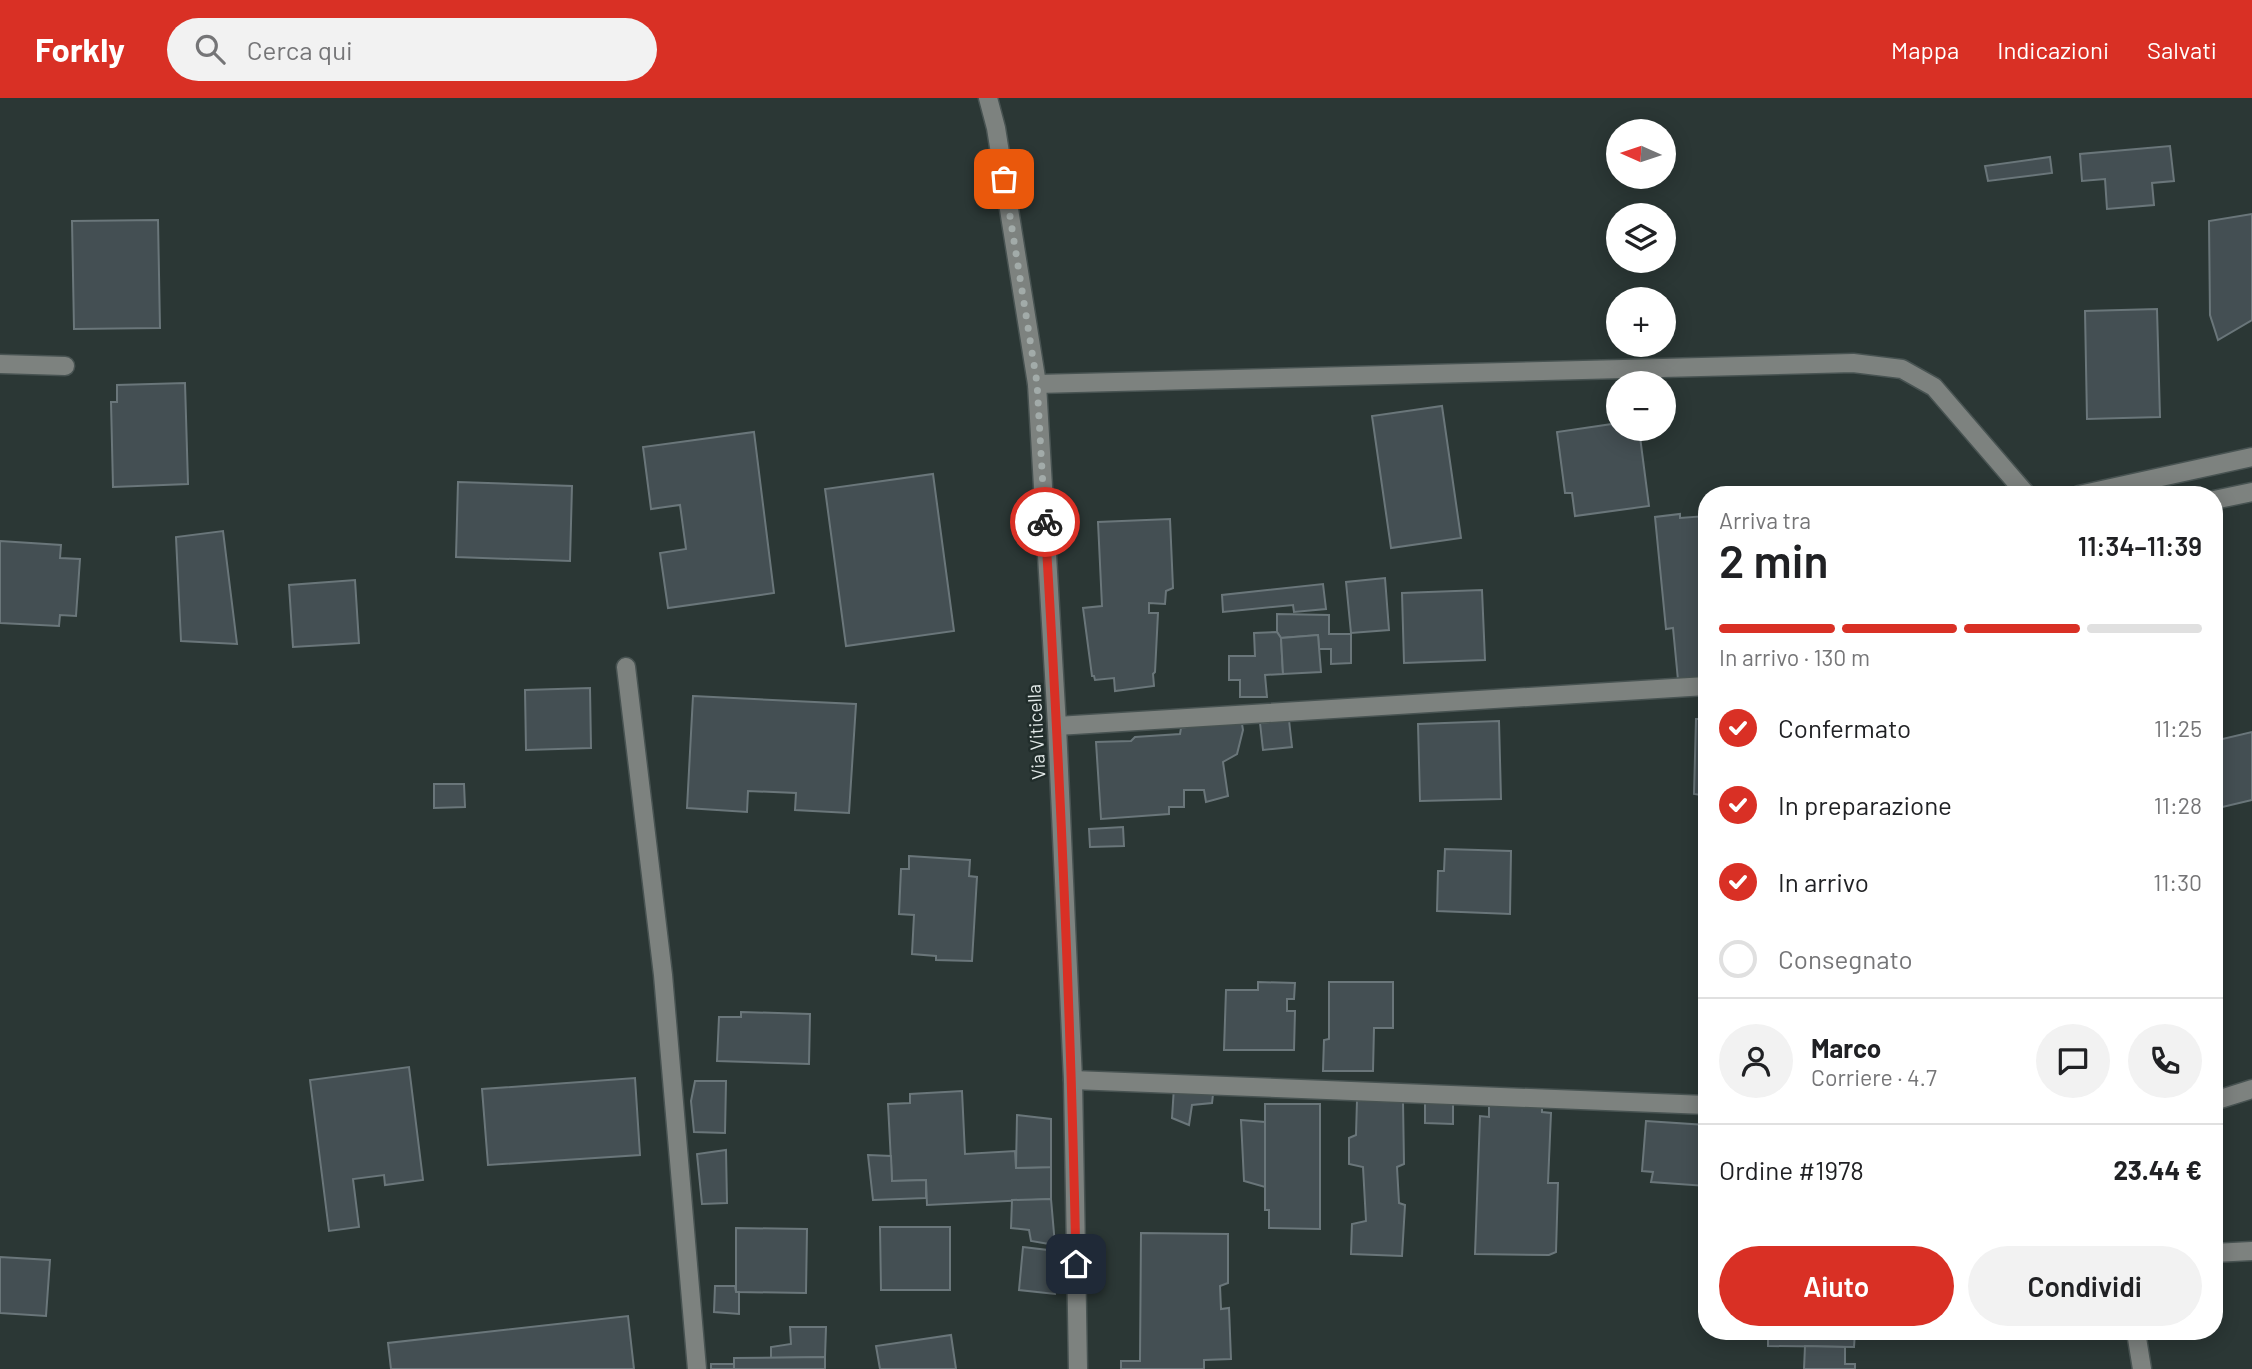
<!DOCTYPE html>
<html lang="it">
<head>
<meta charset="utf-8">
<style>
	:root { --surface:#fff; --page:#f2f2f2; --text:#202124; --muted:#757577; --line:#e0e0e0; --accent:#d93025 }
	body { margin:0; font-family:Barlow,sans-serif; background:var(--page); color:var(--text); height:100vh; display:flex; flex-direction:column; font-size:26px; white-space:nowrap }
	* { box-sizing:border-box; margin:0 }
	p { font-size:23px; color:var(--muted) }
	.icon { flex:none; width:38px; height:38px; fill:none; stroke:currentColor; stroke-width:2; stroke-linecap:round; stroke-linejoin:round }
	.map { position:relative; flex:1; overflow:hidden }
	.panel { position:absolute; left:1698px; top:388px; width:525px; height:854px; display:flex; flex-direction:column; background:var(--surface); border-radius:28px; box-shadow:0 4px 18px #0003 }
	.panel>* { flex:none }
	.needle { width:46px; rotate:273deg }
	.controls { position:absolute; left:1606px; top:21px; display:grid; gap:14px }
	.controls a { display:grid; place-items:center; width:70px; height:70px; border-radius:50%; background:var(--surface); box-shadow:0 4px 18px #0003; font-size:35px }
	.pin { position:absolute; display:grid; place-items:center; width:60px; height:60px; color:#fff; margin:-30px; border-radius:14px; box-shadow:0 4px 10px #0006 }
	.courier { position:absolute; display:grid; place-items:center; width:70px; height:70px; margin:-35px; border:5px solid #d93025; border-radius:50%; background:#fff; color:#222; box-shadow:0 2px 9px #0007 }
	.headline em { font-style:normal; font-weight:600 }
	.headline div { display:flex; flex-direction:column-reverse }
	.headline { display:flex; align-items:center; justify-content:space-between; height:119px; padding:0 21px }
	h1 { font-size:46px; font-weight:600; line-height:52px }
	.bar { display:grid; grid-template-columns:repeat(4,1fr); gap:10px 7px; align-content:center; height:84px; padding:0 21px }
	.bar i { height:9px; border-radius:5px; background:var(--line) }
	.bar .active { background:var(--accent) }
	.bar p { grid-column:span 4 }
	.line { display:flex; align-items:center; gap:18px; padding:0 21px; border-top:2px solid var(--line) }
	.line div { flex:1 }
	.round { display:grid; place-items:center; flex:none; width:74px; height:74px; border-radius:37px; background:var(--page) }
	ol { padding:0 21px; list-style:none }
	li { display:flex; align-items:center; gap:21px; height:77px }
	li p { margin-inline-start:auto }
	li .icon { padding:7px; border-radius:50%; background:var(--accent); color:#fff; stroke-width:4 }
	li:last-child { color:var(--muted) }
	li i { width:38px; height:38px; border:4px solid var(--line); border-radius:50% }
	.action { display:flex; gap:14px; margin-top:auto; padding:14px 21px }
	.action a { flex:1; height:80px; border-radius:42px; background:var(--accent); color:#fff; font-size:28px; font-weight:600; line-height:80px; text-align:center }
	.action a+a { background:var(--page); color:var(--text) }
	header { display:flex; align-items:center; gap:42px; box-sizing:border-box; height:98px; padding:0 35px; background:var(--accent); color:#fff }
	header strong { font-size:33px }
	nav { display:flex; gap:38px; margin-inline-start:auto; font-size:24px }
	.search { width:490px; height:63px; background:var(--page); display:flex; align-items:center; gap:18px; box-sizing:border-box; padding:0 24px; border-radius:38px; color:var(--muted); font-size:26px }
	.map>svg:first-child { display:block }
	.building { fill:#444f53; stroke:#6a767a; stroke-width:2 }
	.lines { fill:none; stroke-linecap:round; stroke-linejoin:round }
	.minor-casing { stroke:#485352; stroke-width:21 }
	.minor { stroke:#7d827f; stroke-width:18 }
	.done { stroke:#a2aba9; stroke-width:7; stroke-dasharray:0 12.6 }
	.route { stroke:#d93025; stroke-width:9 }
	.labels { text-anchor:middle; stroke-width:5; stroke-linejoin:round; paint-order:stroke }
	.street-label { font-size:19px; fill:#e2e9e8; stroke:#212d2b }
</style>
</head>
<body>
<header>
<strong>Forkly</strong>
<div class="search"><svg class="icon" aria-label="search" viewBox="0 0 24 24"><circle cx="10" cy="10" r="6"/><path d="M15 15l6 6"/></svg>Cerca qui</div>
<nav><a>Mappa</a><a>Indicazioni</a><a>Salvati</a></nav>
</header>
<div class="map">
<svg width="2252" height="1271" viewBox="0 0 2252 1271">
	<rect width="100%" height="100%" fill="#2b3735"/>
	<g class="building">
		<polygon points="2170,48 2174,83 2152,85 2154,107 2107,111 2105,81 2082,83 2080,56"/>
		<polygon points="2050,59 2052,75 1988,83 1985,68"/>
		<polygon points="2252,116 2252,222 2218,242 2210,217 2209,123"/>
		<polygon points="158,122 160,230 74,231 72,123"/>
		<polygon points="2157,211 2160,319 2087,321 2085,213"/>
		<polygon points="185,285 188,386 113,389 111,304 117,304 117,287"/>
		<polygon points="1442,308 1461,440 1391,450 1372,318"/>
		<polygon points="1619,325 1619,331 1639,331 1649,408 1575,418 1572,395 1565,395 1557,334"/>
		<polygon points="754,334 774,495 668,510 660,455 686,451 680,407 651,411 643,349"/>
		<polygon points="933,376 954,533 846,548 825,391"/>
		<polygon points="458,384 572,388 570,463 456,459"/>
		<polygon points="1680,416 1680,420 1706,418 1706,579 1678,582 1673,530 1666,531 1655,419"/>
		<polygon points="1170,421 1173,490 1166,493 1165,506 1149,505 1149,515 1158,515 1155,574 1153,576 1154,588 1115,593 1114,580 1095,582 1094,578 1092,578 1083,510 1102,508 1098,424"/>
		<polygon points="223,433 237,546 181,543 176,439"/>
		<polygon points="0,443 61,447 60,460 80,461 76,518 60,517 59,528 0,525"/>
		<polygon points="1385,480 1389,532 1351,535 1346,484"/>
		<polygon points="355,482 359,545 293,549 289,487"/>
		<polygon points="1323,486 1326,511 1294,514 1293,507 1223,514 1222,497"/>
		<polygon points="1482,492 1485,562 1404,565 1402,495"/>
		<polygon points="1277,516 1329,517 1329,536 1351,536 1351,565 1331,566 1331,551 1319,551 1318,537 1281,540 1277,534"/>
		<polygon points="1277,534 1281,540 1283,576 1265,577 1267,599 1240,599 1240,582 1229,582 1229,558 1255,558 1254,535"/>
		<polygon points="1318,537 1321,574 1283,576 1281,540"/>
		<polygon points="590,590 591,650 526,652 525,592"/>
		<polygon points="693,598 856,606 849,715 795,712 796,695 748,693 747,714 687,710"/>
		<polygon points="1241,620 1243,632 1237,656 1223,664 1228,698 1206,704 1204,692 1184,692 1184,709 1169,709 1169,716 1101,721 1096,644 1131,643 1135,639 1180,636 1181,630"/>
		<polygon points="1696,621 1706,621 1706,711 1701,710 1701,697 1694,696"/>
		<polygon points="1289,622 1292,649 1263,652 1260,625"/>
		<polygon points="1499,623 1501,701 1420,703 1418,626"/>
		<polygon points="2252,634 2252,702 2214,711 2214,643"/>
		<polygon points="434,686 464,686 465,709 434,710"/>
		<polygon points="1123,729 1124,748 1090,749 1089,731"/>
		<polygon points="1445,751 1511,753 1510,816 1437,813 1438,773 1444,773"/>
		<polygon points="909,758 970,762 969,778 977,779 972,863 936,862 936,858 912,856 914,817 899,816 901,771 909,771"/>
		<polygon points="1258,884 1295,885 1294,901 1287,901 1287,913 1295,913 1294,952 1224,952 1226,892 1258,892"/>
		<polygon points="1329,884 1393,884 1393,930 1374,930 1373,973 1323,973 1324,942 1329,941"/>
		<polygon points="741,914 810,916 809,966 717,963 719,919 741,919"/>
		<polygon points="409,969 423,1082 385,1087 384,1077 353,1081 359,1129 329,1133 310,982"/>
		<polygon points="635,980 640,1057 488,1067 482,991"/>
		<polygon points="695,983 726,983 725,1035 694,1034 691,1003"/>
		<polygon points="1214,988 1212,1005 1192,1007 1189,1027 1172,1020 1174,989"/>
		<polygon points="962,993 965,1056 1015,1053 1016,1070 1051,1069 1051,1101 927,1107 926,1082 892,1083 888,1006 910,1005 910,996"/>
		<polygon points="1357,1002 1403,1004 1404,1066 1397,1069 1399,1105 1405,1107 1402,1158 1351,1156 1352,1126 1366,1123 1363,1069 1349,1066 1349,1040 1356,1037"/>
		<polygon points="1425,1003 1453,1004 1453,1026 1425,1025"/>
		<polygon points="1489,1004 1542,1007 1542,1014 1551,1015 1548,1085 1558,1085 1556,1154 1549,1157 1475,1156 1480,1018 1489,1019"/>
		<polygon points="1265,1006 1320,1006 1320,1131 1269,1130 1269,1112 1265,1112"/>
		<polygon points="1017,1017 1051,1021 1051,1069 1016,1070"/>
		<polygon points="1241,1022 1265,1024 1265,1089 1244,1083"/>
		<polygon points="1646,1023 1706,1027 1706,1088 1651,1084 1653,1074 1642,1073"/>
		<polygon points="726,1052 727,1105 702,1106 697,1056"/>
		<polygon points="868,1057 891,1058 892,1083 926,1082 926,1100 873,1102"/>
		<polygon points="1051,1101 1055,1147 1031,1143 1029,1132 1011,1130 1012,1102"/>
		<polygon points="880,1129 950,1129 950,1192 881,1192"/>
		<polygon points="736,1130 807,1131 806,1195 736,1194"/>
		<polygon points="1141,1135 1228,1136 1228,1185 1220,1188 1221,1211 1229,1210 1231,1261 1204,1262 1204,1271 1121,1271 1121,1263 1140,1263"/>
		<polygon points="1023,1149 1056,1153 1055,1196 1019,1192"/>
		<polygon points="0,1159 50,1162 46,1218 0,1215"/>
		<polygon points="715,1188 735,1188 736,1194 739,1194 739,1216 714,1214"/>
		<polygon points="628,1218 634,1271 391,1271 388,1245"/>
		<polygon points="790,1229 826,1229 825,1259 771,1260 771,1249 791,1246"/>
		<polygon points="1768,1234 1855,1234 1854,1249 1768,1248"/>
		<polygon points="951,1237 956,1271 880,1271 876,1248"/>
		<polygon points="1805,1248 1845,1249 1845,1266 1855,1266 1855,1271 1804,1271"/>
		<polygon points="825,1259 825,1271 734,1271 734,1260"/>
		<rect x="711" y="1266" width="23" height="5"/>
	</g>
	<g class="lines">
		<defs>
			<g id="minor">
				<polyline points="988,0 996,30 1037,286 1057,628 1073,982 1078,1271"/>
				<polyline points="0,266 65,268"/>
				<polyline points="1037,286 1853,265 1902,271 1934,289 2027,397"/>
				<polyline points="2079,397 2252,359"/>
				<polyline points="2214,402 2252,394"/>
				<polyline points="626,569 663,877 697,1271"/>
				<polyline points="1057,628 1706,588"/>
				<polyline points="1073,982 1706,1007"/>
				<polyline points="2214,1003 2252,991"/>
				<polyline points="2214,1155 2252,1153"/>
				<polyline points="2136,1234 2142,1271"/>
			</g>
		</defs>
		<use href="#minor" class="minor-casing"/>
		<use href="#minor" class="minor"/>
	</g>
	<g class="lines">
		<polyline class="done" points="1004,81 1037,285 1045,424"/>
		<path class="route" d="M1045,424C1060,671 1071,918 1076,1166"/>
	</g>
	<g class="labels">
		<g class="street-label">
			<text transform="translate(1036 634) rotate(-93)" y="7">Via Viticella</text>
		</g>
	</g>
</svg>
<div class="controls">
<a><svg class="needle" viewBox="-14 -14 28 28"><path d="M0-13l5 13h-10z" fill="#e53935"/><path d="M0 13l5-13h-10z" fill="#757577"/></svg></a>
<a><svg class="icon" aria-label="layers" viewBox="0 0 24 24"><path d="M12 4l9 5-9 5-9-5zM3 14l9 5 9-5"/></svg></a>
<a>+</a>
<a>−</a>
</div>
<div class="pin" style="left:1004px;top:81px;background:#ea580c"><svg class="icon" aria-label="bag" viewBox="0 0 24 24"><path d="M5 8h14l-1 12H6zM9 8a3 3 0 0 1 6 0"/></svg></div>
<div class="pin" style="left:1076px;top:1166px;background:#1f2937"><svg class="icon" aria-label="home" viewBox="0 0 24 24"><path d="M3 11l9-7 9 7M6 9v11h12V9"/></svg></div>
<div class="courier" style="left:1045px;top:424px"><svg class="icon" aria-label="bike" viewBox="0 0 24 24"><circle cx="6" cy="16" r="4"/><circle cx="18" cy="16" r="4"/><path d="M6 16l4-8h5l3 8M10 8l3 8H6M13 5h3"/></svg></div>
<section class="panel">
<div class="headline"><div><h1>2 min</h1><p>Arriva tra</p></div><em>11:34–11:39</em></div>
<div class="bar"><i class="active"></i><i class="active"></i><i class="active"></i><i></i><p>In arrivo · 130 m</p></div>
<ol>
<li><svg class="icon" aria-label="check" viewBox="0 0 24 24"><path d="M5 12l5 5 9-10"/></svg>Confermato<p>11:25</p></li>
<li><svg class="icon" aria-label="check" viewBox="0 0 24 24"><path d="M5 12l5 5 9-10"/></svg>In preparazione<p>11:28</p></li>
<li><svg class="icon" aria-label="check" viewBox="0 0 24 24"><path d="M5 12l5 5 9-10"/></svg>In arrivo<p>11:30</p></li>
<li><i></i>Consegnato</li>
</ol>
<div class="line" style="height:126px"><a class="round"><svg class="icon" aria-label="person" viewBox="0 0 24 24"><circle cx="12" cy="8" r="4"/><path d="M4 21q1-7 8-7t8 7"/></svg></a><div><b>Marco</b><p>Corriere · 4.7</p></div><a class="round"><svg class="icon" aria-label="chat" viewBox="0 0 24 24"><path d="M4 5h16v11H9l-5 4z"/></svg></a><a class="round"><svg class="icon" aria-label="phone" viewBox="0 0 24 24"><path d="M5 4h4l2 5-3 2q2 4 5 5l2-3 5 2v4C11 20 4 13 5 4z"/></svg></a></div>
<div class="line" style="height:91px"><div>Ordine #1978</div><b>23.44 €</b></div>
<div class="action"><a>Aiuto</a><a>Condividi</a></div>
</section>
</div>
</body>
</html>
